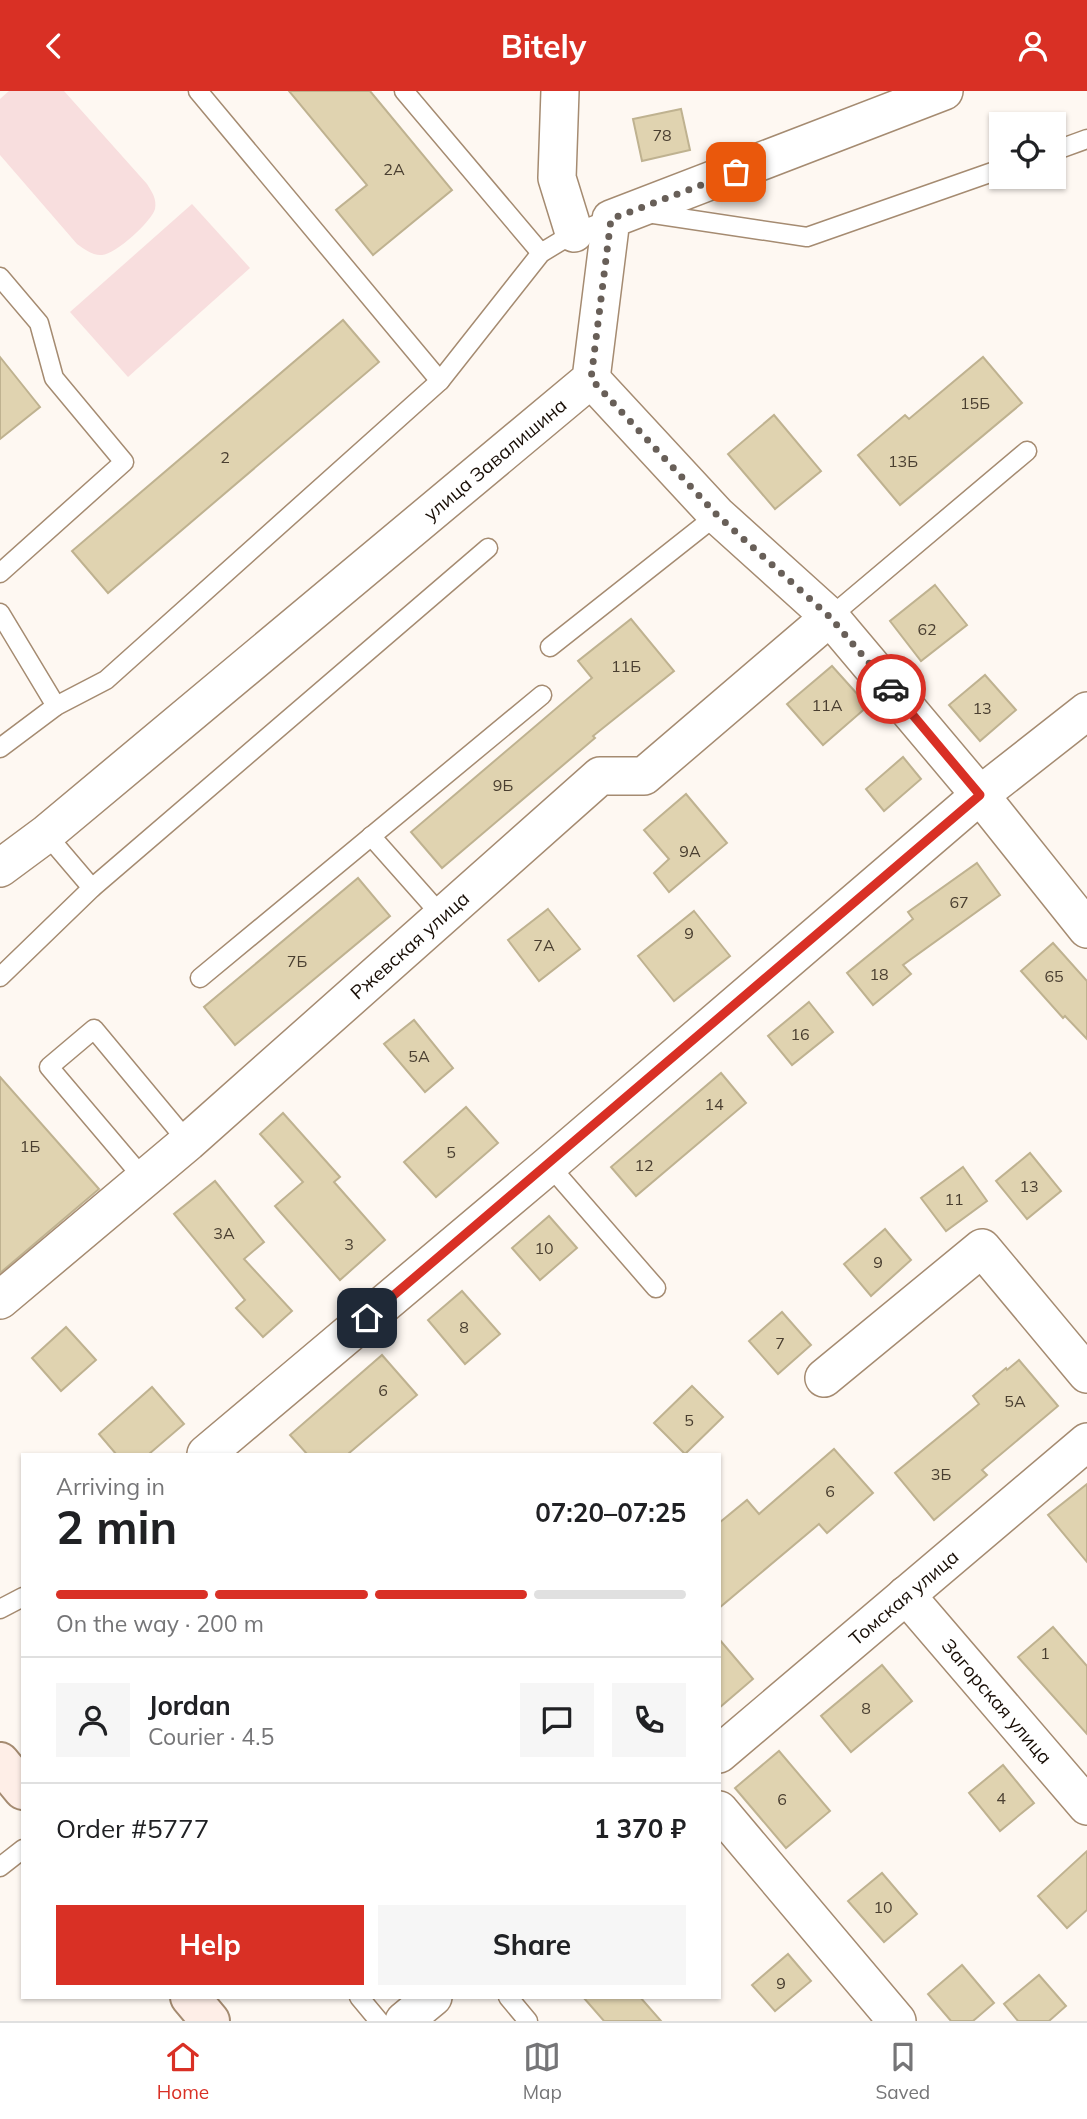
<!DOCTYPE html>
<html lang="en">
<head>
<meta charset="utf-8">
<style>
	:root { --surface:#fff; --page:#f6f6f6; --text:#202124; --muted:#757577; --line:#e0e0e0; --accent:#d93025 }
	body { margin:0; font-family:Mulish,sans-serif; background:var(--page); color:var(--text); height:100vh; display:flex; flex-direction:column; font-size:26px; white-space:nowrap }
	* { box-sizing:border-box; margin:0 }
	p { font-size:23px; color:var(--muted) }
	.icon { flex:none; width:38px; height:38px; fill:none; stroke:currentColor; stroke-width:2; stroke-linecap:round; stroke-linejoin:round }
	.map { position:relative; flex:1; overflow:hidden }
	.sheet { position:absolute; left:21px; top:1362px; width:700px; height:546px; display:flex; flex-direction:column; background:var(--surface); border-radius:0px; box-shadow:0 2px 5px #0004 }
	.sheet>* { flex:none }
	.tools { position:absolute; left:989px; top:21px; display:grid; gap:14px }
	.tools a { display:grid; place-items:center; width:77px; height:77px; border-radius:0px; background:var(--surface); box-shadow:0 2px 5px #0004; font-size:35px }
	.pin { position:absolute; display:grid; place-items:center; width:60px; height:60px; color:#fff; margin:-30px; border-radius:14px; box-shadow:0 4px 10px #0006 }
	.courier { position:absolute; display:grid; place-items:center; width:70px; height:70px; margin:-35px; border:5px solid #d93025; border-radius:50%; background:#fff; color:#222; box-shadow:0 2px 9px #0007 }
	.overview em { font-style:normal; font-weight:700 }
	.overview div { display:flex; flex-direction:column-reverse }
	.overview { display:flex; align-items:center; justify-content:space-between; height:119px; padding:0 35px }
	h1 { font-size:46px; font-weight:700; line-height:52px }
	.bar { display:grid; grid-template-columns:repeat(4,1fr); gap:10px 7px; align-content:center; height:84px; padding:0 35px }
	.bar i { height:9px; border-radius:5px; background:var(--line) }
	.bar .selected { background:var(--accent) }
	.bar p { grid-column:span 4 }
	.line { display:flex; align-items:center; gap:18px; padding:0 35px; border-top:2px solid var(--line) }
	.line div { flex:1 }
	.round { display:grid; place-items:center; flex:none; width:74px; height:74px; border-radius:0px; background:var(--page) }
	.button { display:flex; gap:14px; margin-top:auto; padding:14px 35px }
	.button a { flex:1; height:80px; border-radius:0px; background:var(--accent); color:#fff; font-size:28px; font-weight:700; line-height:80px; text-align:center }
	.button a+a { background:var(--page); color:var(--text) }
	header { display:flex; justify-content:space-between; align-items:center; height:91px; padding:0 35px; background:var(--accent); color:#fff; font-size:32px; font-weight:700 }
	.tab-bar { display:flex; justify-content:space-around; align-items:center; height:98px; border-top:2px solid var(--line); background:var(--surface); font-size:19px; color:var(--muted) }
	.tab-bar a { display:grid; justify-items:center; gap:4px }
	.tab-bar .selected { color:var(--accent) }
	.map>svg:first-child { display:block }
	.green { fill:#f8dede }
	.building { fill:#e0d3b0; stroke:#bfb290; stroke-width:2 }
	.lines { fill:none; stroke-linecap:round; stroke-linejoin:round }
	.lane-casing { stroke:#a58b71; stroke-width:21 }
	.street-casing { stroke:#a58b71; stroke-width:40 }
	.secondary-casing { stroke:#a58b71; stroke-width:42 }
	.lane { stroke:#fff; stroke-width:18 }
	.street { stroke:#fff; stroke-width:37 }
	.secondary { stroke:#feeee7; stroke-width:38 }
	.done { stroke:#685f58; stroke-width:7; stroke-dasharray:0 12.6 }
	.route { stroke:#d93025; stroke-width:9 }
	.labels { text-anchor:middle; stroke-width:6; stroke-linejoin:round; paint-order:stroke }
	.number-label { font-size:16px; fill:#493e30 }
	.street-label { font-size:19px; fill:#170d05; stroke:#fff }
</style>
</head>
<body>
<header><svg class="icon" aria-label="back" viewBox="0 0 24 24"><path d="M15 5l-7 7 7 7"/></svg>Bitely<svg class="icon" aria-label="person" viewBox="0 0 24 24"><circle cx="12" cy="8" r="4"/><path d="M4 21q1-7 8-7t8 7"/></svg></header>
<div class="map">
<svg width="1087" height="1930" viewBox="0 0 1087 1930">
	<rect width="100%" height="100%" fill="#fef8f2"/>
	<g class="green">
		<path d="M9,0H64L147,93C152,101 157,108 155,118C151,131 116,163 102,164C93,165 84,158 77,153L0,64V8Z"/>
		<polygon points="192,113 250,177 128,286 70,221"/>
	</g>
	<g class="building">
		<polygon points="289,0 370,0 452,99 373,164 336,119 367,94"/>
		<polygon points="681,18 690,59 642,70 633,28"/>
		<polygon points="343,229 379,271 108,502 72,460"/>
		<polygon points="0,266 40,316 0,348"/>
		<polygon points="983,266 1022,312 900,414 858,364 905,324 909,328"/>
		<polygon points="774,324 821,380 775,418 728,363"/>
		<polygon points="935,494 967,534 921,570 890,530"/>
		<polygon points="631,528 674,580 593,645 595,647 442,777 411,741 592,587 578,570"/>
		<polygon points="832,575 868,615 823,654 787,613"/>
		<polygon points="985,584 1016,619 980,650 949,614"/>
		<polygon points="903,666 921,688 884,720 866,698"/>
		<polygon points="686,703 727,752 669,801 654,782 669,768 644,739"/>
		<polygon points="977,772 1000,804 903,874 911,883 873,914 847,882 913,828 908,821"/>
		<polygon points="358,787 390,825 235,954 204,916"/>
		<polygon points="548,818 580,858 539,890 508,849"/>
		<polygon points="694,820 730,865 674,910 638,865"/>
		<polygon points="1053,852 1087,890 1087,948 1065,925 1063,927 1021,880"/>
		<polygon points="809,911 833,941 792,974 768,945"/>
		<polygon points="414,929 453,977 425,1001 384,953"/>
		<polygon points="721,982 746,1012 636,1105 611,1076"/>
		<polygon points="0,986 99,1098 0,1182"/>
		<polygon points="466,1016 498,1052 436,1106 404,1071"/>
		<polygon points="283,1022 340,1086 334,1091 385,1149 340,1189 275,1115 303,1091 260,1043"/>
		<polygon points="1030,1062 1061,1100 1027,1128 996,1090"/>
		<polygon points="963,1076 987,1110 946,1140 921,1107"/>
		<polygon points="215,1090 264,1151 244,1168 292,1220 263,1246 236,1217 245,1209 174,1123"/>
		<polygon points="549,1125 577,1157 540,1189 512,1157"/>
		<polygon points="885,1138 911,1169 871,1205 844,1173"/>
		<polygon points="462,1200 500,1243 465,1273 428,1229"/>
		<polygon points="782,1221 811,1254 778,1283 749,1250"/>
		<polygon points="66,1236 96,1269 61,1300 32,1267"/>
		<polygon points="382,1264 417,1304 348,1363 307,1363 290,1344"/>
		<polygon points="1019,1269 1058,1315 982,1379 987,1384 934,1429 895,1382 979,1313 973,1305 1006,1277 1007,1279"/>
		<polygon points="692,1295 723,1326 685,1363 654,1332"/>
		<polygon points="152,1296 184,1333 149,1363 116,1363 99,1343"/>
		<polygon points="834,1358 873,1402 827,1442 819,1433 719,1517 719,1432 747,1409 759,1423"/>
		<polygon points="1087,1393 1087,1471 1048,1424"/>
		<polygon points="1053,1536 1087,1575 1087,1643 1018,1566"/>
		<polygon points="719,1548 753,1588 719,1617"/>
		<polygon points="882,1574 912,1610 851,1661 821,1625"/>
		<polygon points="779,1660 830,1720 786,1757 735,1697"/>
		<polygon points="1003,1674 1034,1712 1000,1740 969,1702"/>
		<polygon points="1087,1760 1087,1819 1067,1837 1038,1805"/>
		<polygon points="882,1782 917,1823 884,1851 848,1810"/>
		<polygon points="788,1863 811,1890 775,1920 752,1894"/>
		<polygon points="962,1874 994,1912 973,1930 951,1930 928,1903"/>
		<polygon points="1039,1884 1066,1915 1049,1930 1018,1930 1004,1913"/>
		<polygon points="583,1906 640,1906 661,1930 604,1930"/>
	</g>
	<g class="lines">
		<defs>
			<g id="lane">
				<polyline points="198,0 440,290"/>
				<polyline points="404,0 541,162"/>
				<polyline points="1054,60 1087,48"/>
				<polyline points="647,122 807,146 1001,78"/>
				<polyline points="0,186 39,232 54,287 124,371 0,482"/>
				<polyline points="0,522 56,615"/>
				<polyline points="830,526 1027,360"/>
				<polyline points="550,556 717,424"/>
				<polyline points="0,657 56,615 106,589 440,290 541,162 574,142 611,128"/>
				<polyline points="46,743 92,797"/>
				<polyline points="371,745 442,825"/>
				<polyline points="0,886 92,797 488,457"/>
				<polyline points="200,887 542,604"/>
				<polyline points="549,1074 656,1197"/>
				<polyline points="144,1088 49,976 94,938 188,1051"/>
				<polyline points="0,1518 23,1506"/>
				<polyline points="0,1776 23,1758"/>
				<polyline points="359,1906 379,1930"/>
				<polyline points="508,1906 528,1930"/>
			</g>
			<g id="street">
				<polyline points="560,0 557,87 574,142"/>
				<polyline points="591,288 717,424 830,526 980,704 1087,838"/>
				<path id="s1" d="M0,777L46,743L591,288L611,128L944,0"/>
				<path id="s2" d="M0,1209L188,1051L600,685H644L830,526"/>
				<polyline points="824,1287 982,1157 1087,1283"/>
				<polyline points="206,1363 549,1074 980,704 1087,620"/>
				<path id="s3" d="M906,1504L1087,1715"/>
				<path id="s4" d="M719,1663L1087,1351"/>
				<polyline points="719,1719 897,1930"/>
				<polyline points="404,1930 433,1906"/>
			</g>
			<g id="secondary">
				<polyline points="0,1671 23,1699"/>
				<polyline points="190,1906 210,1930"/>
			</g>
		</defs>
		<use href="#lane" class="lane-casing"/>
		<use href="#street" class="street-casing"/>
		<use href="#secondary" class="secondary-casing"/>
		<use href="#lane" class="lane"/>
		<use href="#street" class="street"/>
		<use href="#secondary" class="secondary"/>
	</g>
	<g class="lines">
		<polyline class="done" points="736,81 611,128 591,288 717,424 830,526 891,598"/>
		<polyline class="route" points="367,1227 980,704 891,598"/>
	</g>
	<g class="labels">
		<g class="number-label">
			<text x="662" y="50">78</text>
			<text x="394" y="84">2А</text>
			<text x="975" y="318">15Б</text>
			<text x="225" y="372">2</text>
			<text x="903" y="376">13Б</text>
			<text x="927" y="544">62</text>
			<text x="626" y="581">11Б</text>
			<text x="827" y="620">11А</text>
			<text x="982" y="623">13</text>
			<text x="503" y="700">9Б</text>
			<text x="690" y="766">9А</text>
			<text x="959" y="817">67</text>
			<text x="689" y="848">9</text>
			<text x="544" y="860">7А</text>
			<text x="297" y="876">7Б</text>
			<text x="879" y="889">18</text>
			<text x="1054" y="891">65</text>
			<text x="800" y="949">16</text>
			<text x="419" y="971">5А</text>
			<text x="714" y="1019">14</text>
			<text x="30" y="1061">1Б</text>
			<text x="451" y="1067">5</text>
			<text x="644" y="1080">12</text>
			<text x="1029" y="1101">13</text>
			<text x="954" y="1114">11</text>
			<text x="224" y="1148">3А</text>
			<text x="349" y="1159">3</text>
			<text x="544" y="1163">10</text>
			<text x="878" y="1177">9</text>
			<text x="464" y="1242">8</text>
			<text x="780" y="1258">7</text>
			<text x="383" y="1305">6</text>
			<text x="1015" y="1316">5А</text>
			<text x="689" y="1335">5</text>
			<text x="941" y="1389">3Б</text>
			<text x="830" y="1406">6</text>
			<text x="1045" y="1568">1</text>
			<text x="866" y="1623">8</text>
			<text x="1001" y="1713">4</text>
			<text x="782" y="1714">6</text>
			<text x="883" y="1822">10</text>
			<text x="781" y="1898">9</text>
		</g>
		<g class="street-label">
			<text dy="7" stroke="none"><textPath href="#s1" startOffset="642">улица Завалишина</textPath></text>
			<text dy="7" stroke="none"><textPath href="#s2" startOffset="542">Ржевская улица</textPath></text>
			<text dy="7" stroke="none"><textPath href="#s4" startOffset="242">Томская улица</textPath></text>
			<text dy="7" stroke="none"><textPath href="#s3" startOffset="140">Загорская улица</textPath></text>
		</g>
	</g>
</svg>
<div class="tools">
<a><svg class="icon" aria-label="locate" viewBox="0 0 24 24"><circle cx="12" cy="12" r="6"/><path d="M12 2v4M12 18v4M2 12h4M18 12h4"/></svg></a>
</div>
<div class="pin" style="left:736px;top:81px;background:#ea580c"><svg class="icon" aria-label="bag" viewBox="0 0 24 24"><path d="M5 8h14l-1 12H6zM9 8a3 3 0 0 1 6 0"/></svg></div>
<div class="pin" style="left:367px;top:1227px;background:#1f2937"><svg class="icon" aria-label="home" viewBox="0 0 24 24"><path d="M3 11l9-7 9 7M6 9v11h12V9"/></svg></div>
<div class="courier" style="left:891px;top:598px"><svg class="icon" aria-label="car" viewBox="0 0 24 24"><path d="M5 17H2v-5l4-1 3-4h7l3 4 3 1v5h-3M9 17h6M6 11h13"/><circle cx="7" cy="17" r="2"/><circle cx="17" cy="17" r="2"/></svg></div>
<section class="sheet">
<div class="overview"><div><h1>2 min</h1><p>Arriving in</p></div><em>07:20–07:25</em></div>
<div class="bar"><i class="selected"></i><i class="selected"></i><i class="selected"></i><i></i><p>On the way · 200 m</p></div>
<div class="line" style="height:126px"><a class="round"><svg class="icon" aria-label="person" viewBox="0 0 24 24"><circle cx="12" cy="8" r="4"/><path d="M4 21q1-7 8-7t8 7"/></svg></a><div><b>Jordan</b><p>Courier · 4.5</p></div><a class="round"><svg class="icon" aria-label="chat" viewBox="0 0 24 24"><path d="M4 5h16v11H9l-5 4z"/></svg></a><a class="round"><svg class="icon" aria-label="phone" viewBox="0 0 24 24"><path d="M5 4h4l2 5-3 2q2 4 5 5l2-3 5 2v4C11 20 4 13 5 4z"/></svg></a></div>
<div class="line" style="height:91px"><div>Order #5777</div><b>1 370 ₽</b></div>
<div class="button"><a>Help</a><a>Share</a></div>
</section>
</div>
<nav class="tab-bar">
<a class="selected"><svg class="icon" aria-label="home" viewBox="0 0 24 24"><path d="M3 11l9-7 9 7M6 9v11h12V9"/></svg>Home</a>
<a><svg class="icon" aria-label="map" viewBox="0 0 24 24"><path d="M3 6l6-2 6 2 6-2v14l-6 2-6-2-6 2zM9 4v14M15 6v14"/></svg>Map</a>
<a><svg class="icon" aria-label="saved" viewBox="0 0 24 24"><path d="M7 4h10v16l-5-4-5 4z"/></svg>Saved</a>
</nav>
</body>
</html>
